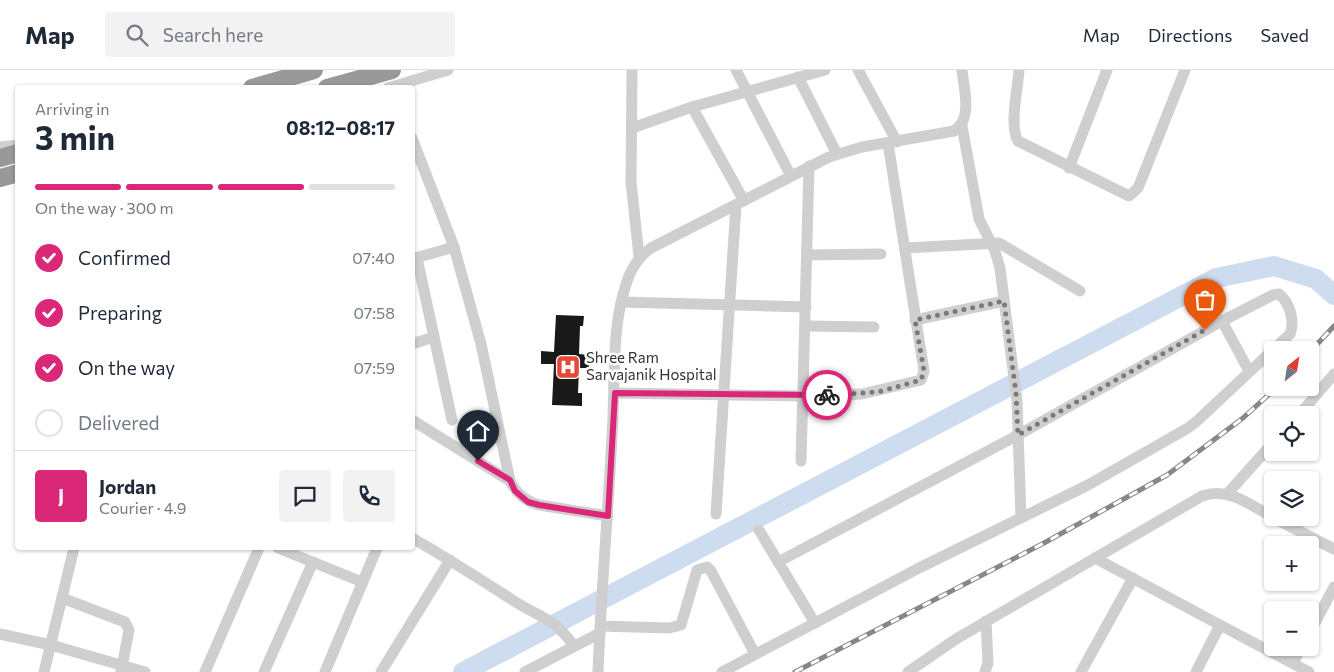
<!DOCTYPE html>
<html lang="en">
<head>
<meta charset="utf-8">
<style>
	:root { --surface:#fff; --page:#f2f2f3; --text:#1f2937; --muted:#747a83; --line:#e0e1e3; --accent:#db2777 }
	body { margin:0; font-family:Commissioner,sans-serif; background:var(--page); color:var(--text); height:100vh; display:flex; flex-direction:column; font-size:19px; white-space:nowrap }
	* { box-sizing:border-box; margin:0 }
	p { font-size:16px; color:var(--muted) }
	.icon { flex:none; width:28px; height:28px; fill:none; stroke:currentColor; stroke-width:2; stroke-linecap:round; stroke-linejoin:round }
	.map { position:relative; flex:1; overflow:hidden }
	.sheet { position:absolute; left:15px; top:15px; width:400px; height:465px; display:flex; flex-direction:column; background:var(--surface); border-radius:5px; box-shadow:0 1px 4px #0004 }
	.sheet>* { flex:none }
	.needle { width:32px; rotate:30deg }
	.buttons { position:absolute; left:1264px; top:271px; display:grid; gap:10px }
	.buttons a { display:grid; place-items:center; width:55px; height:55px; border-radius:5px; background:var(--surface); box-shadow:0 1px 4px #0004; font-size:25px }
	.pin { position:absolute; display:grid; place-items:center; width:42px; height:42px; color:#fff; margin:-51px -21px; border-radius:50% 50% 50% 0; rotate:-45deg; box-shadow:0 0 5px #0007 }
	.pin .icon { rotate:45deg }
	.courier { position:absolute; display:grid; place-items:center; width:50px; height:50px; margin:-25px; border:4px solid #db2777; border-radius:50%; background:#fff; color:#222; box-shadow:0 1px 6px #0007 }
	.head em { font-style:normal; font-weight:700 }
	.head div { display:flex; flex-direction:column-reverse }
	.head { display:flex; align-items:center; justify-content:space-between; height:85px; padding:0 20px }
	h1 { font-size:32px; font-weight:700; line-height:38px }
	.bar { display:grid; grid-template-columns:repeat(4,1fr); gap:8px 5px; align-content:center; height:60px; padding:0 20px }
	.bar i { height:6px; border-radius:4px; background:var(--line) }
	.bar .selected { background:var(--accent) }
	.bar p { grid-column:span 4 }
	.line { display:flex; align-items:center; gap:12px; padding:0 20px; border-top:1px solid var(--line) }
	.line div { flex:1 }
	.round { display:grid; place-items:center; flex:none; width:52px; height:52px; border-radius:5px; background:var(--page) }
	ol { padding:0 20px; list-style:none }
	li { display:flex; align-items:center; gap:15px; height:55px }
	li p { margin-inline-start:auto }
	li .icon { padding:5px; border-radius:50%; background:var(--accent); color:#fff; stroke-width:4 }
	li:last-child { color:var(--muted) }
	li i { width:28px; height:28px; border:2px solid var(--line); border-radius:50% }
	header { display:flex; align-items:center; gap:30px; box-sizing:border-box; height:70px; padding:0 25px; background:var(--surface); border-bottom:1px solid var(--line) }
	header strong { font-size:24px }
	nav { display:flex; gap:28px; margin-inline-start:auto; font-size:18px }
	.search { width:350px; height:45px; background:var(--page); display:flex; align-items:center; gap:12px; box-sizing:border-box; padding:0 18px; border-radius:5px; color:var(--muted); font-size:19px }
	.map>svg:first-child { display:block }
	.lines { fill:none; stroke-linecap:round; stroke-linejoin:round }
	.river { stroke:#cddcee; stroke-width:20 }
	.building { fill:#191919 }
	.minor { stroke:#cfcfcf; stroke-width:11 }
	.highway { stroke:#999; stroke-width:18 }
	.rail-casing { stroke:#878787; stroke-width:5 }
	.rail { stroke:#fff; stroke-width:3; stroke-dasharray:9; stroke-linecap:butt }
	.done { stroke:#7a7a7a; stroke-width:5; stroke-dasharray:0 9 }
	.route { stroke:#db2777; stroke-width:6 }
	.labels { text-anchor:middle; stroke-width:5; stroke-linejoin:round; paint-order:stroke }
	.poi-label { font-size:15px; fill:#323232; stroke:#fff; text-anchor:start }
</style>
</head>
<body>
<header>
<strong>Map</strong>
<div class="search"><svg class="icon" aria-label="search" viewBox="0 0 24 24"><circle cx="10" cy="10" r="6"/><path d="M15 15l6 6"/></svg>Search here</div>
<nav><a>Map</a><a>Directions</a><a>Saved</a></nav>
</header>
<div class="map">
<svg width="1334" height="602" viewBox="0 0 1334 602">
	<rect width="100%" height="100%" fill="#fff"/>
	<g class="lines">
		<polyline class="river" points="463,602 1216,208 1274,196 1316,209 1334,225"/>
	</g>
	<polygon class="building" points="556,245 584,246 583,256 580,256 579,284 590,285 589,298 579,298 578,323 582,323 582,336 552,335 554,294 541,294 541,281 554,282"/>
	<g class="lines">
		<g class="minor">
			<polyline points="632,0 631,112 639,186"/>
			<polyline points="736,0 791,106"/>
			<polyline points="858,0 897,72"/>
			<path d="M1019,0C1018,17 1009,57 1018,71L1129,126L1138,118L1185,0"/>
			<polyline points="798,7 837,84"/>
			<polyline points="388,18 448,0"/>
			<polyline points="692,37 744,131"/>
			<polyline points="962,56 979,149 995,181 1000,198 1017,331 1021,448"/>
			<polyline points="632,58 692,37 825,0"/>
			<path d="M412,68L454,177L481,274L510,411C516,423 525,431 539,435L608,446"/>
			<polyline points="0,77 18,75"/>
			<polyline points="1069,98 1107,0"/>
			<polyline points="905,178 999,173 1080,221"/>
			<polyline points="807,185 881,184"/>
			<polyline points="417,188 452,350"/>
			<polyline points="412,189 454,177"/>
			<polyline points="621,232 806,237"/>
			<polyline points="915,250 1004,231"/>
			<polyline points="1222,251 1249,301"/>
			<polyline points="806,256 874,257"/>
			<polyline points="412,274 434,267"/>
			<polyline points="615,323 803,326 862,324 921,310 924,301 888,73"/>
			<polyline points="1299,345 1334,304"/>
			<polyline points="412,350 510,411"/>
			<polyline points="801,391 809,96"/>
			<polyline points="1228,423 1272,374"/>
			<polyline points="716,444 736,135"/>
			<polyline points="1274,448 1334,479"/>
			<polyline points="759,460 815,553"/>
			<path d="M412,468C447,488 480,509 514,531C542,549 553,547 574,576"/>
			<polyline points="278,478 362,512"/>
			<polyline points="1095,488 1220,555 1196,602"/>
			<polyline points="62,528 125,552 129,560 121,602"/>
			<polyline points="1220,555 1309,602"/>
			<polyline points="600,556 669,558 681,555 697,500 707,497 711,501 755,584"/>
			<polyline points="1310,562 1334,517"/>
			<polyline points="0,564 51,575 145,602"/>
			<polyline points="1293,593 1301,578"/>
			<polyline points="44,602 74,478"/>
			<polyline points="205,602 259,478"/>
			<polyline points="264,602 313,492"/>
			<polyline points="325,602 377,478"/>
			<polyline points="381,602 450,490"/>
			<polyline points="525,602 600,563"/>
			<path d="M598,602C601,523 608,445 612,366C615,326 612,271 621,233C626,211 632,191 651,178L829,87L862,77L954,61C973,49 964,20 962,0"/>
			<path d="M722,602L919,498L1088,415L1188,358L1197,351L1290,264C1295,251 1290,233 1279,224L1273,225L1222,251L1018,365L778,492"/>
			<path d="M908,602L956,569L1202,426C1228,417 1249,434 1272,447"/>
			<polyline points="985,602 988,593 986,551"/>
			<polyline points="1081,602 1133,508"/>
		</g>
		<g class="highway">
			<polyline points="252,18 314,0"/>
			<polyline points="327,18 392,0"/>
			<polyline points="0,88 18,83"/>
			<polyline points="0,108 18,103"/>
		</g>
		<defs>
			<g id="rail">
				<polyline points="1310,282 1334,256"/>
				<polyline points="795,602 1044,473 1167,405 1243,348 1276,318"/>
			</g>
		</defs>
		<use href="#rail" class="rail-casing"/>
		<use href="#rail" class="rail"/>
	</g>
	<g class="lines">
		<polyline class="done" points="827,325 878,322 921,310 924,301 915,250 1004,231 1016,323 1018,365 1205,260"/>
		<polyline class="route" points="478,391 510,410 515,421 528,432 539,435 608,446 615,323 827,325"/>
	</g>
	<defs>
		<symbol id="hospital-square" viewBox="-11 -11 22 22"><rect x="-9" y="-9" width="18" height="18" rx="4" fill="#e64737" stroke="#fff"/><path d="M-5-5h3v3.5h4V-5h3V5h-3V1.5h-4V5h-3Z" fill="#fff"/></symbol>
	</defs>
	<g fill-rule="evenodd">
		<use href="#hospital-square" x="554" y="283" width="28" height="28"/>
	</g>
	<g class="labels">
		<g class="poi-label">
			<text x="586" y="293">Shree Ram<tspan x="586" dy="17">Sarvajanik Hospital</tspan></text>
		</g>
	</g>
</svg>
<div class="buttons">
<a><svg class="needle" viewBox="-14 -14 28 28"><path d="M0-13l5 13h-10z" fill="#e53935"/><path d="M0 13l5-13h-10z" fill="#747a83"/></svg></a>
<a><svg class="icon" aria-label="locate" viewBox="0 0 24 24"><circle cx="12" cy="12" r="6"/><path d="M12 2v4M12 18v4M2 12h4M18 12h4"/></svg></a>
<a><svg class="icon" aria-label="layers" viewBox="0 0 24 24"><path d="M12 4l9 5-9 5-9-5zM3 14l9 5 9-5"/></svg></a>
<a>+</a>
<a>−</a>
</div>
<div class="pin" style="left:1205px;top:260px;background:#ea580c"><svg class="icon" aria-label="bag" viewBox="0 0 24 24"><path d="M5 8h14l-1 12H6zM9 8a3 3 0 0 1 6 0"/></svg></div>
<div class="pin" style="left:478px;top:391px;background:#1f2937"><svg class="icon" aria-label="home" viewBox="0 0 24 24"><path d="M3 11l9-7 9 7M6 9v11h12V9"/></svg></div>
<div class="courier" style="left:827px;top:325px"><svg class="icon" aria-label="bike" viewBox="0 0 24 24"><circle cx="6" cy="16" r="4"/><circle cx="18" cy="16" r="4"/><path d="M6 16l4-8h5l3 8M10 8l3 8H6M13 5h3"/></svg></div>
<section class="sheet">
<div class="head"><div><h1>3 min</h1><p>Arriving in</p></div><em>08:12–08:17</em></div>
<div class="bar"><i class="selected"></i><i class="selected"></i><i class="selected"></i><i></i><p>On the way · 300 m</p></div>
<ol>
<li><svg class="icon" aria-label="check" viewBox="0 0 24 24"><path d="M5 12l5 5 9-10"/></svg>Confirmed<p>07:40</p></li>
<li><svg class="icon" aria-label="check" viewBox="0 0 24 24"><path d="M5 12l5 5 9-10"/></svg>Preparing<p>07:58</p></li>
<li><svg class="icon" aria-label="check" viewBox="0 0 24 24"><path d="M5 12l5 5 9-10"/></svg>On the way<p>07:59</p></li>
<li><i></i>Delivered</li>
</ol>
<div class="line" style="height:90px"><b class="round" style="background:var(--accent);color:#fff">J</b><div><b>Jordan</b><p>Courier · 4.9</p></div><a class="round"><svg class="icon" aria-label="chat" viewBox="0 0 24 24"><path d="M4 5h16v11H9l-5 4z"/></svg></a><a class="round"><svg class="icon" aria-label="phone" viewBox="0 0 24 24"><path d="M5 4h4l2 5-3 2q2 4 5 5l2-3 5 2v4C11 20 4 13 5 4z"/></svg></a></div>
</section>
</div>
</body>
</html>
